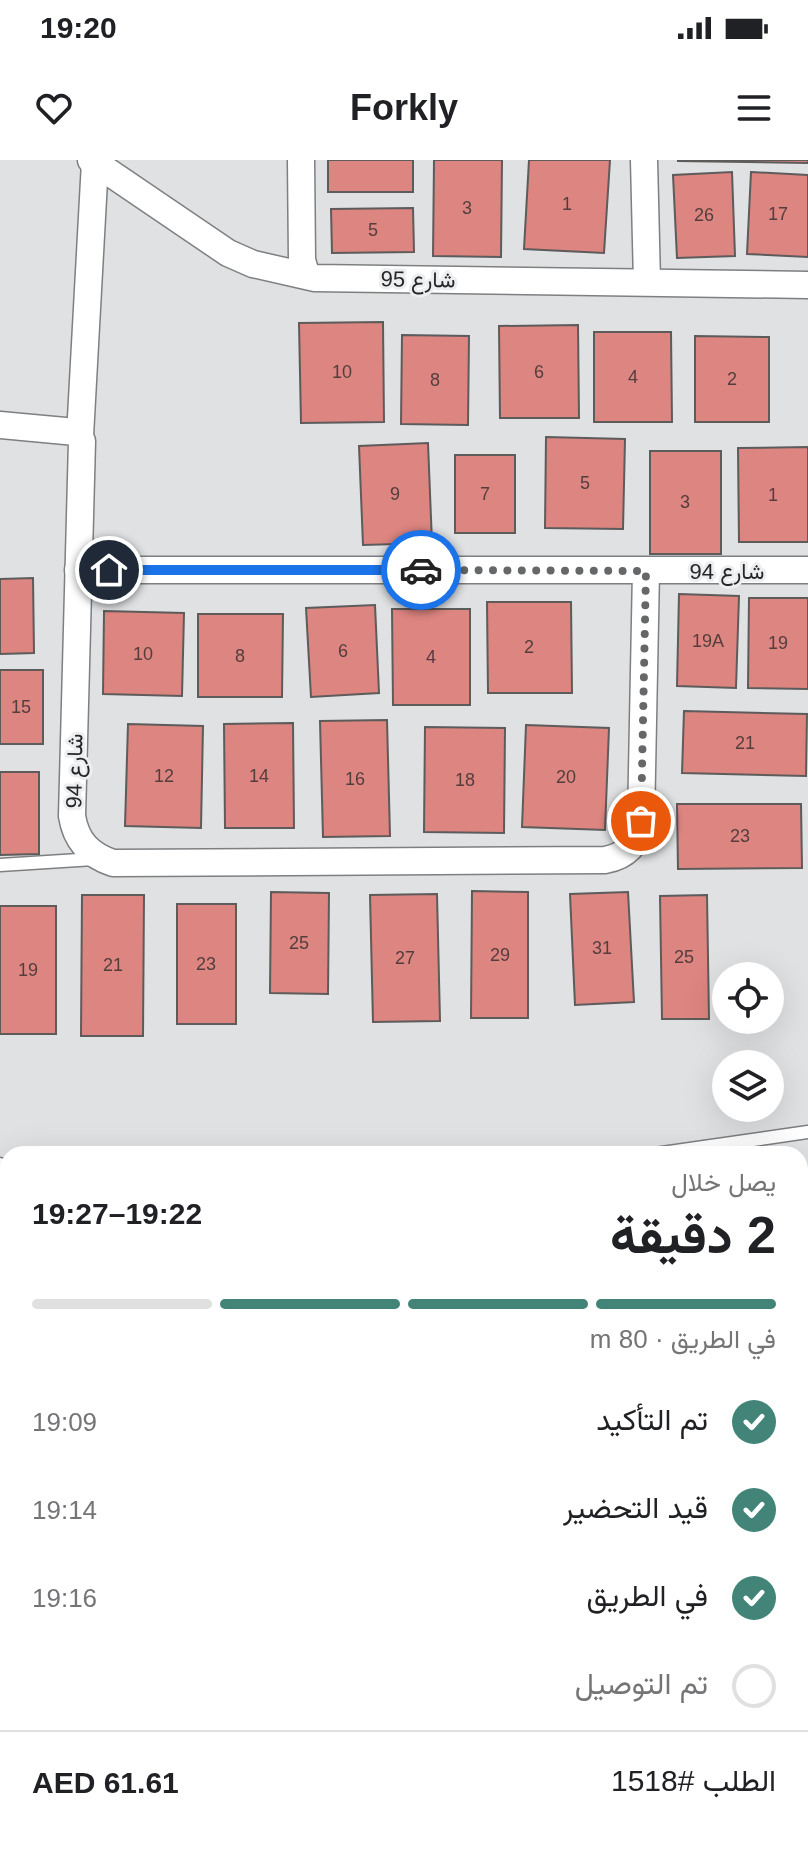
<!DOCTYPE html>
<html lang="ar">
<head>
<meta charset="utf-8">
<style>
	:root { --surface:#fff; --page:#f2f2f2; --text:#202124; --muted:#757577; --line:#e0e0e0; --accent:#428578 }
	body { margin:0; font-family:Arial,Vazirmatn,sans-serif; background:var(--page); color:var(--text); direction:rtl; height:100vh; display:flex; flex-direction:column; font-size:30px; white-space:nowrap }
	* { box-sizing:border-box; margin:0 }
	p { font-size:26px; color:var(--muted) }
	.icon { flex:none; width:44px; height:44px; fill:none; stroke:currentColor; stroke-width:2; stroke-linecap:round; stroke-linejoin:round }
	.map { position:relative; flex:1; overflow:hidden; direction:ltr }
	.details { position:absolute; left:0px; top:986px; width:808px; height:704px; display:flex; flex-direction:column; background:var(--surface); border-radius:24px 24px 0 0; box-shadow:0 8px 32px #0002; direction:rtl }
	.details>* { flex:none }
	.fabs { position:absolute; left:712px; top:802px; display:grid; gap:16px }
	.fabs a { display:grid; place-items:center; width:72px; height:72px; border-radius:50%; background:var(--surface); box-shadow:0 8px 32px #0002; font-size:40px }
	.pin { position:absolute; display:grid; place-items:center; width:68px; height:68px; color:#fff; margin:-34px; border:4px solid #fff; border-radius:50%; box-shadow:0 2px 8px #0007 }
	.courier { position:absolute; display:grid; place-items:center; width:80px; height:80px; margin:-40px; border:6px solid #1a73e8; border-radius:50%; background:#fff; color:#222; box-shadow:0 2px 10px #0007 }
	.summary em { font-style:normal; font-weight:700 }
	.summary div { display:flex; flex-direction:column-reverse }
	.summary { display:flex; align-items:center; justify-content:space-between; height:136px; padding:0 32px }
	h1 { font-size:52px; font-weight:700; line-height:60px }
	.bar { display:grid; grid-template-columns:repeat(4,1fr); gap:12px 8px; align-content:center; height:96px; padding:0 32px }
	.bar i { height:10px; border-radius:6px; background:var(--line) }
	.bar .selected { background:var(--accent) }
	.bar p { grid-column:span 4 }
	.line { display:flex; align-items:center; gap:20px; padding:0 32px; border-top:2px solid var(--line) }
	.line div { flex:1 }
	ol { padding:0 32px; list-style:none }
	li { display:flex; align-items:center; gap:24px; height:88px }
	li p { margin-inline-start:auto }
	li .icon { padding:8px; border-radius:50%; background:var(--accent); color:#fff; stroke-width:4 }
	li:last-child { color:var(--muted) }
	li i { width:44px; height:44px; border:4px solid var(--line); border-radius:50% }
	.status { display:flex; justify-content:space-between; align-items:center; height:56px; padding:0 40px; background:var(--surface); direction:ltr }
	.status svg { height:22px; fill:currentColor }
	header { display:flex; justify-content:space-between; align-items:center; height:104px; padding:0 32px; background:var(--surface); font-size:36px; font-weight:700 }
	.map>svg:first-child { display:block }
	.green { fill:#9ad2b0 }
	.building { fill:#dd8580; stroke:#5e5b5b; stroke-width:2 }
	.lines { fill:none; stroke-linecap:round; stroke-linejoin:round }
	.lane-casing { stroke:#7d7f81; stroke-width:15 }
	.street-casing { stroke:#7d7f81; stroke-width:29 }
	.secondary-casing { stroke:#7d7f81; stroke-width:39 }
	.highway-casing { stroke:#7d7f81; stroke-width:47 }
	.path { stroke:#999b9d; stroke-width:5; stroke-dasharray:4 6; stroke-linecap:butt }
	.lane { stroke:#fff; stroke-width:12 }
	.street { stroke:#fff; stroke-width:26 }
	.secondary { stroke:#fff; stroke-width:36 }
	.highway { stroke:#fff; stroke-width:44 }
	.done { stroke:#666769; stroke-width:8; stroke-dasharray:0 14.4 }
	.route { stroke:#1a73e8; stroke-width:10 }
	.labels { text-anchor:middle; stroke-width:6; stroke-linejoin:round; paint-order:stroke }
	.number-label { font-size:18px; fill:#533e3d }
	.street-label { font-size:22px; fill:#252627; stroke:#eceef0 }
</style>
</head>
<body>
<div class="status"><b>19:20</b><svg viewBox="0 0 49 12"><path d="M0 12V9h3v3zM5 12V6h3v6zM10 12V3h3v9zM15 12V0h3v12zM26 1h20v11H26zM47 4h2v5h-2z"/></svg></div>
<header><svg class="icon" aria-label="menu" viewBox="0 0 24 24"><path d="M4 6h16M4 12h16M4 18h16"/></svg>Forkly<svg class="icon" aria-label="heart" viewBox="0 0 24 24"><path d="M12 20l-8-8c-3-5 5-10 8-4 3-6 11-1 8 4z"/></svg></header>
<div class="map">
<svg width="808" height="1690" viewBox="0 0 808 1690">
	<rect width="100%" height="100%" fill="#dfe1e3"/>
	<polygon class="green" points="800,1362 808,1364 808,1690 0,1690 0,1368 8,1369 8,1682 800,1682"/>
	<g class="building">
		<rect x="328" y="0" width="85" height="32"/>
		<polygon points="434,0 502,0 501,97 433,96"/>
		<polygon points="529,0 610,0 604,93 524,89"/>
		<polygon points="808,0 808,3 678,1 678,0"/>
		<polygon points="732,12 735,96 677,98 673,15"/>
		<polygon points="751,12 808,15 808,97 747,94"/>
		<polygon points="413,48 414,92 332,93 331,49"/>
		<polygon points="383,162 384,262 301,263 299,163"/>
		<polygon points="578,165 579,258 500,258 499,166"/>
		<polygon points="594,172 671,172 672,262 594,262"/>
		<polygon points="402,175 469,176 468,265 401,264"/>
		<polygon points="695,176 769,177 769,262 695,262"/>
		<polygon points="546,277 625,279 623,369 545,368"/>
		<polygon points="428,283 432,383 363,385 359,286"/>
		<polygon points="808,287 808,382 739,382 738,288"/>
		<rect x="650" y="291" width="71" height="103"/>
		<rect x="455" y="295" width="60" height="78"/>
		<polygon points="33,418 34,493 0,494 0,419"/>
		<polygon points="679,434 739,436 736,528 677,526"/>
		<polygon points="749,438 808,438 808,529 748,528"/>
		<polygon points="487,442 571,442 572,533 488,533"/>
		<polygon points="375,445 379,533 311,537 306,448"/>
		<polygon points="392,449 470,449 470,545 393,545"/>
		<polygon points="104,451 184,453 182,536 103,534"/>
		<polygon points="198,454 283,454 282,537 198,537"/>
		<rect x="0" y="510" width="43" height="74"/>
		<polygon points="684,551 807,554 806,616 682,613"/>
		<polygon points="387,560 390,676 323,677 320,561"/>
		<polygon points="293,563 294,668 225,668 224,564"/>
		<polygon points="128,564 203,566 201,668 125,666"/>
		<polygon points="526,565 609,568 605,670 522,667"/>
		<polygon points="425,567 505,568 504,673 424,672"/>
		<polygon points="0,612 39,612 39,694 0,695"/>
		<polygon points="677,644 801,644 802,708 678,709"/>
		<polygon points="472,731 528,732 528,858 471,858"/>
		<polygon points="271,732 329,733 328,834 270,833"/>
		<polygon points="628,732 634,842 575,845 570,734"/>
		<polygon points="437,734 440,861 373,862 370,735"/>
		<polygon points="82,735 144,735 143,876 81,876"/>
		<polygon points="707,735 709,859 662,859 660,736"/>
		<rect x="177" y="744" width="59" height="120"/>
		<rect x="0" y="746" width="56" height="128"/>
	</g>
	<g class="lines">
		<defs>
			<g id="lane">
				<polyline points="0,705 94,699"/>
				<polyline points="655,994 808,972"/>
				<polyline points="0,1004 8,1007"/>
			</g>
			<g id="street">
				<polyline points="91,0 228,93 253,104 315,118 808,125"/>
				<polyline points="301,0 302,100 306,114"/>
				<polyline points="644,0 647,122"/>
				<path d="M0,265L76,272L82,281L72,656C76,681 89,695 113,703L605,700C627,696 638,683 641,661L646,411"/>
				<polyline points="80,276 95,2"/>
				<polyline points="78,410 808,410"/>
			</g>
			<g id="secondary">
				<polyline points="800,1081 808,1077"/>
				<polyline points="0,1123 8,1123"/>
				<polyline points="800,1153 808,1165"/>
				<polyline points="800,1290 808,1279"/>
				<polyline points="800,1330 808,1332"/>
				<polyline points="0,1331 8,1331"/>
			</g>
			<g id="highway">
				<polyline points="800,1182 808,1181"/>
				<polyline points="0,1191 8,1192"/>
				<polyline points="800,1248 808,1247"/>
				<polyline points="0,1266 8,1266"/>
			</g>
		</defs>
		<use href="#lane" class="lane-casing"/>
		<use href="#street" class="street-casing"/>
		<use href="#secondary" class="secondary-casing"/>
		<use href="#highway" class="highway-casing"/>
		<g class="path">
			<polyline points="800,1042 808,1035"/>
			<polyline points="800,1366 808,1366"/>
			<polyline points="0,1374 8,1374"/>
			<polyline points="800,1449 808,1453"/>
			<polyline points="0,1453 8,1453"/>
			<polyline points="800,1556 808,1555"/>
			<polyline points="0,1667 8,1666"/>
			<polyline points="439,1682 440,1690"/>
			<polyline points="496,1682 507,1690"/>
			<polyline points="589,1690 594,1682"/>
		</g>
		<use href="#lane" class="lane"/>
		<use href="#street" class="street"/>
		<use href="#secondary" class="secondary"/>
		<use href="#highway" class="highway"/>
	</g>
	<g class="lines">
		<polyline class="done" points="421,410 646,411 641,661"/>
		<polyline class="route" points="109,410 421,410"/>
	</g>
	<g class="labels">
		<g class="number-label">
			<text x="567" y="50">1</text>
			<text x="467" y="54">3</text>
			<text x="778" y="60">17</text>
			<text x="704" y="61">26</text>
			<text x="373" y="76">5</text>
			<text x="342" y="218">10</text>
			<text x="539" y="218">6</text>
			<text x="633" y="223">4</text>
			<text x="732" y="225">2</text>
			<text x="435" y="226">8</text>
			<text x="585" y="329">5</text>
			<text x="395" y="340">9</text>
			<text x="485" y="340">7</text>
			<text x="773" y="341">1</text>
			<text x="685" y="348">3</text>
			<text x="708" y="487">19A</text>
			<text x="778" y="489">19</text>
			<text x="529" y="493">2</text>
			<text x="343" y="497">6</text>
			<text x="143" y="500">10</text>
			<text x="240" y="502">8</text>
			<text x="431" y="503">4</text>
			<text x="21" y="553">15</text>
			<text x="745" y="589">21</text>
			<text x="164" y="622">12</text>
			<text x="259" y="622">14</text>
			<text x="566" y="623">20</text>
			<text x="355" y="625">16</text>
			<text x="465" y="626">18</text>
			<text x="740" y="682">23</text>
			<text x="299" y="789">25</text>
			<text x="602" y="794">31</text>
			<text x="500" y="801">29</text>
			<text x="684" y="803">25</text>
			<text x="405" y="804">27</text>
			<text x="206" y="810">23</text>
			<text x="113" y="811">21</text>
			<text x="28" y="816">19</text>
		</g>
		<g class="street-label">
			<text transform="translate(418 119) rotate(1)" y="8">شارع 95</text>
			<text x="727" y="419">شارع 94</text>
			<text transform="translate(74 611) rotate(-89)" y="8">شارع 94</text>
		</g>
	</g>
</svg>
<div class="fabs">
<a><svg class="icon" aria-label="locate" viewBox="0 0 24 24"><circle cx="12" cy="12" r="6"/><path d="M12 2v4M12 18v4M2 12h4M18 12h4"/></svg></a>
<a><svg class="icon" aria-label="layers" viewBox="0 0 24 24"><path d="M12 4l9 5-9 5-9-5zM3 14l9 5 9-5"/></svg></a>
</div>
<div class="pin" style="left:641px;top:661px;background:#ea580c"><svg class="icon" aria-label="bag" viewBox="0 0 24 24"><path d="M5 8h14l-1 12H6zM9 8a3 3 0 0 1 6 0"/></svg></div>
<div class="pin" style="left:109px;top:410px;background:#1f2937"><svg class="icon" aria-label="home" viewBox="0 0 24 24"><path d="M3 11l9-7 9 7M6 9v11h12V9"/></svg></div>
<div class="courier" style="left:421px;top:410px"><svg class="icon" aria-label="car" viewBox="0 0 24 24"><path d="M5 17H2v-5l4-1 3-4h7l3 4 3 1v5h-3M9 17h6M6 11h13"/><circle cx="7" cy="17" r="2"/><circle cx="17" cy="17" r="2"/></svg></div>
<section class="details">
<div class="summary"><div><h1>2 دقيقة</h1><p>يصل خلال</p></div><em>19:22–19:27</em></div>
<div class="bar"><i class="selected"></i><i class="selected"></i><i class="selected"></i><i></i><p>في الطريق · 80 m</p></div>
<ol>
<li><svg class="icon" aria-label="check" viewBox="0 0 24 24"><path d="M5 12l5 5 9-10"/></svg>تم التأكيد<p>19:09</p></li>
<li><svg class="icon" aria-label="check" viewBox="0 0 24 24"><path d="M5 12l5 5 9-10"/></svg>قيد التحضير<p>19:14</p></li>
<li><svg class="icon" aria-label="check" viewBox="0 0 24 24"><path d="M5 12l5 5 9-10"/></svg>في الطريق<p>19:16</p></li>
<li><i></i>تم التوصيل</li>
</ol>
<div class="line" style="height:104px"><div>الطلب #1518</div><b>AED 61.61</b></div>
</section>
</div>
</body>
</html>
